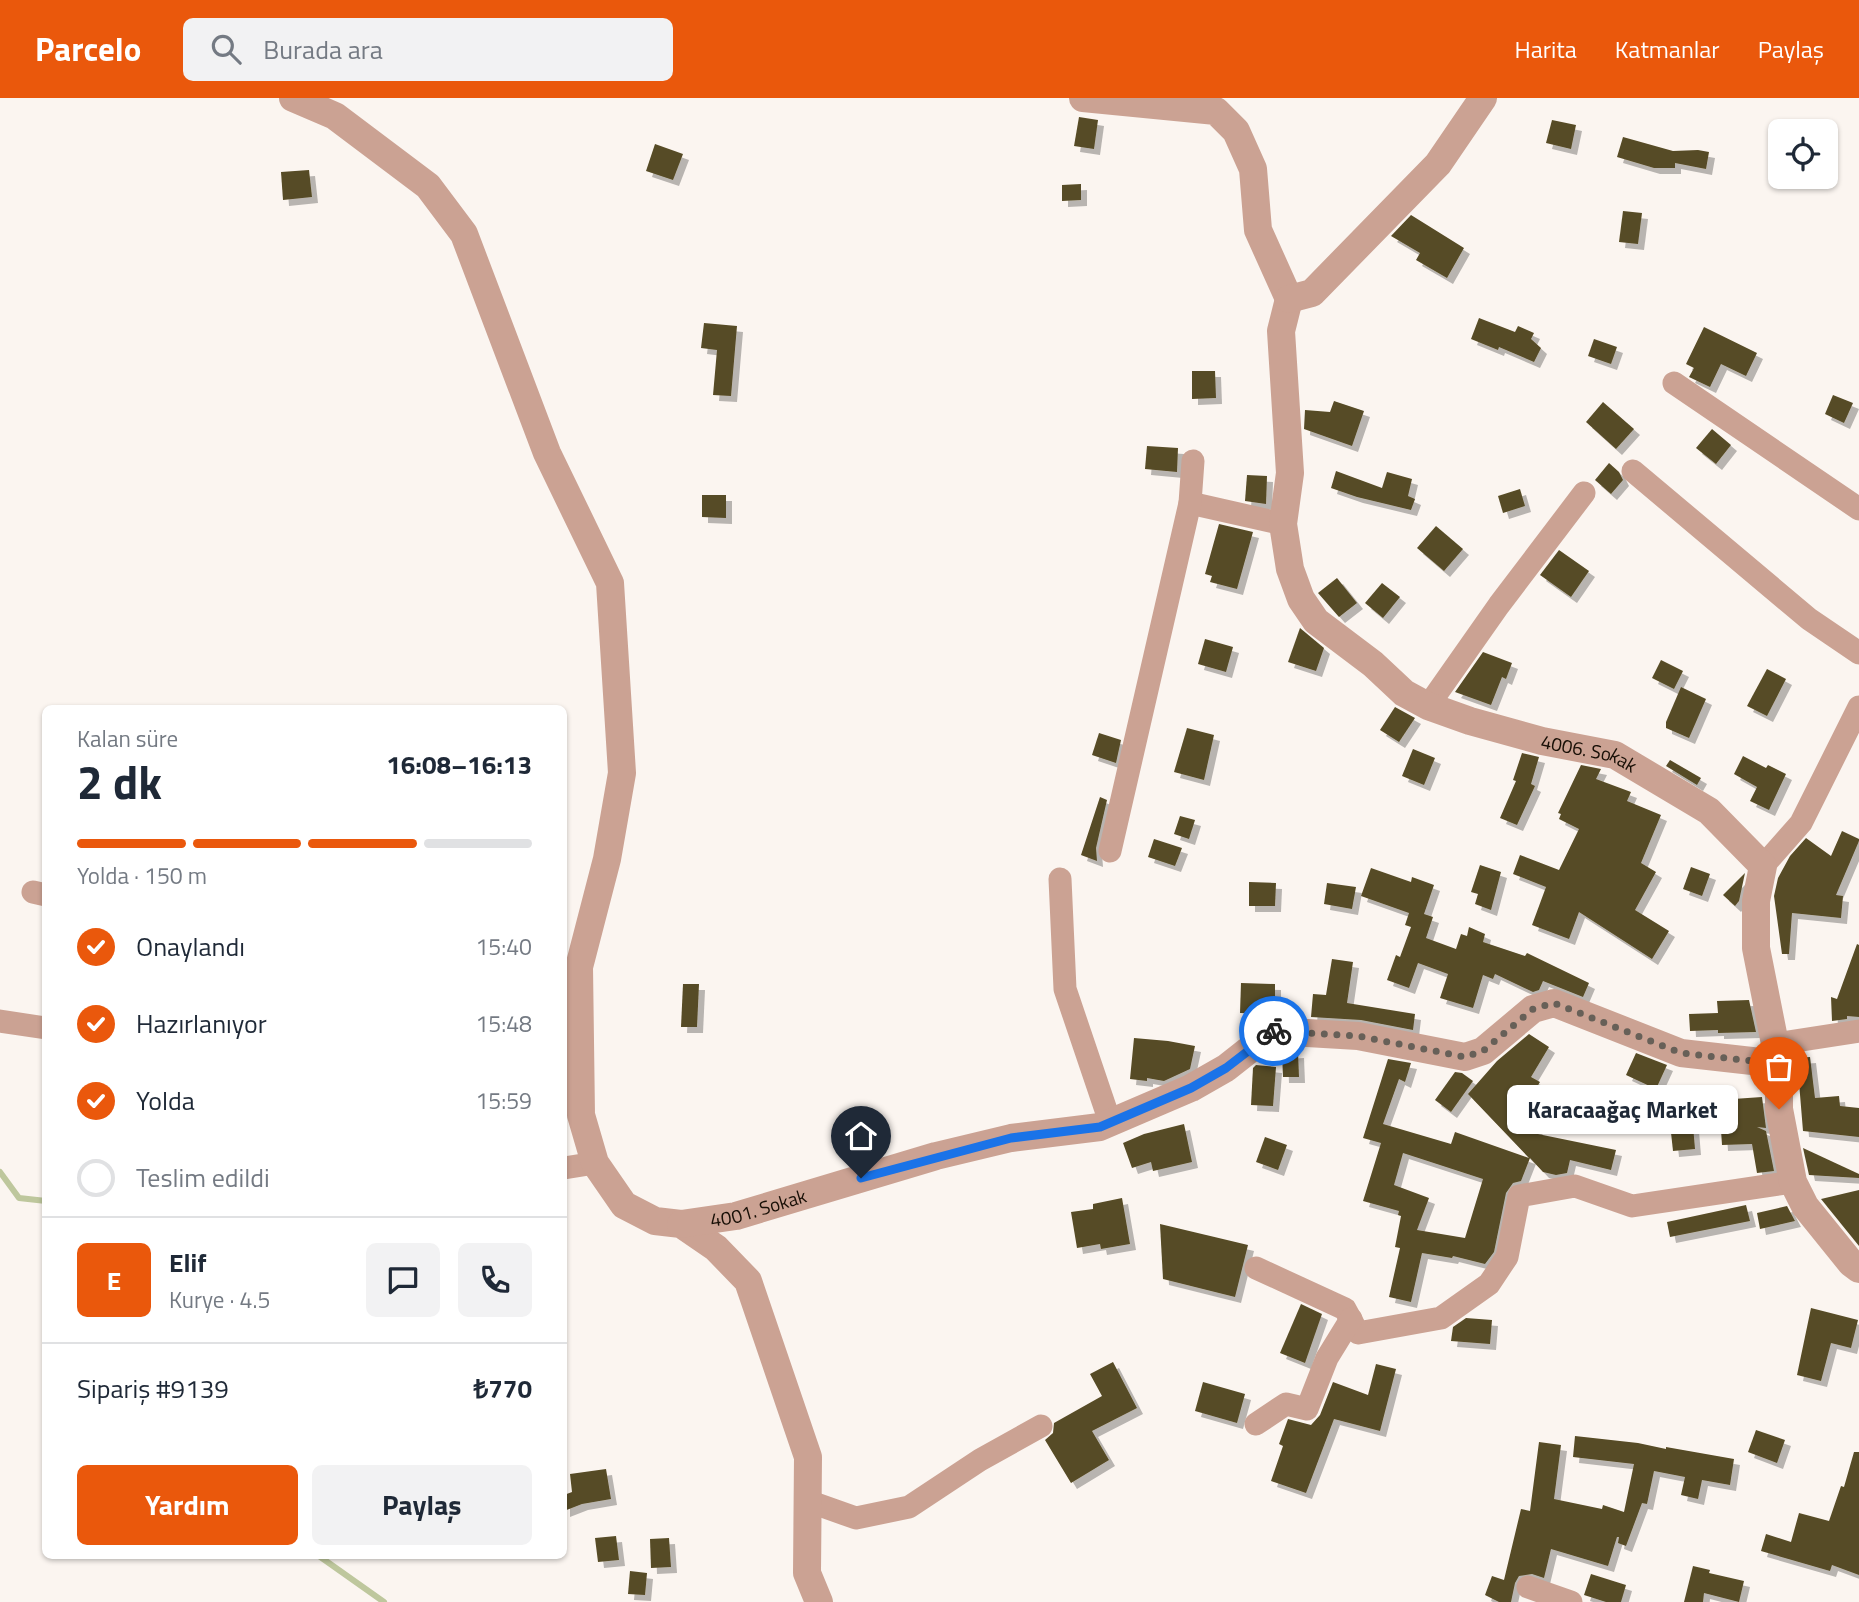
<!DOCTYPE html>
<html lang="tr">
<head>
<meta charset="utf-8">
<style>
	:root { --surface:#fff; --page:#f2f2f3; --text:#1f2937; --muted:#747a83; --line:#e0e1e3; --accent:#ea580c }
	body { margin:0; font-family:"Titillium Web",sans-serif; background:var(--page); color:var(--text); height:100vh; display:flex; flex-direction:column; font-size:26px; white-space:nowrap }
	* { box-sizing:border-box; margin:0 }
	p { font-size:23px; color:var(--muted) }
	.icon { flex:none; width:38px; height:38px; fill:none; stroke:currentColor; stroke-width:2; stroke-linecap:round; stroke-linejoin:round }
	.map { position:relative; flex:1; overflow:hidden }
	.side { position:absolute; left:42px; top:607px; width:525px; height:854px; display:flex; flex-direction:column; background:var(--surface); border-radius:10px; box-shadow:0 2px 5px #0004 }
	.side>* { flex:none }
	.fabs { position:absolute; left:1768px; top:21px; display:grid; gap:14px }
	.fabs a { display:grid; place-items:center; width:70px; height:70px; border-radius:10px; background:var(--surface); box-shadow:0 2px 5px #0004; font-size:35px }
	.pin { position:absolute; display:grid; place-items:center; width:60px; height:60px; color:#fff; margin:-72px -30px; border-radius:50% 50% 50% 0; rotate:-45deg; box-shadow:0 0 7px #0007 }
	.pin .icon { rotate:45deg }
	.courier { position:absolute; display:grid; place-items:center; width:70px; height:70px; margin:-35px; border:5px solid #1a73e8; border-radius:50%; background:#fff; color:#222; box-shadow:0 2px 9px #0007 }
	.bubble { position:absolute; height:49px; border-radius:10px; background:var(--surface); box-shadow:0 2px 5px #0004; font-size:23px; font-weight:700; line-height:49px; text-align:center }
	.headline em { font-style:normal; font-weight:700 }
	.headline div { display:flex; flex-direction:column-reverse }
	.headline { display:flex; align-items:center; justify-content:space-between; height:119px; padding:0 35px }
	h1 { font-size:46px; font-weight:700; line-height:52px }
	.bar { display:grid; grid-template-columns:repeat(4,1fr); gap:10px 7px; align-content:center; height:84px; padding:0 35px }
	.bar i { height:9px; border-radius:5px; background:var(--line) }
	.bar .active { background:var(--accent) }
	.bar p { grid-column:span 4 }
	.line { display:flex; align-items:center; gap:18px; padding:0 35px; border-top:2px solid var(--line) }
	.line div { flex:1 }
	.round { display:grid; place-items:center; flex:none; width:74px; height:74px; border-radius:10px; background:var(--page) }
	ol { padding:0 35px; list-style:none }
	li { display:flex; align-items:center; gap:21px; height:77px }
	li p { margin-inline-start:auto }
	li .icon { padding:7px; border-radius:50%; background:var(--accent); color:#fff; stroke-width:4 }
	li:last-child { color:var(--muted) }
	li i { width:38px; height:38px; border:4px solid var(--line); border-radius:50% }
	.cta { display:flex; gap:14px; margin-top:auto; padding:14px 35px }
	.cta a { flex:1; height:80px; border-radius:10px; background:var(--accent); color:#fff; font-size:28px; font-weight:700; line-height:80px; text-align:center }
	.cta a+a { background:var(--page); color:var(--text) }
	header { display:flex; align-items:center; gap:42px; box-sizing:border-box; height:98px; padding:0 35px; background:var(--accent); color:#fff }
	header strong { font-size:33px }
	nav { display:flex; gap:38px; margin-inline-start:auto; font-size:24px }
	.search { width:490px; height:63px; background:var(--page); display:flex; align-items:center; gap:18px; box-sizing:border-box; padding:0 24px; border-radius:10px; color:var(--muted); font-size:26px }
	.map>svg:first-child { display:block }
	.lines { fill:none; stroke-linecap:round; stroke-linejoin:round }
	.stream { stroke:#bec79d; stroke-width:6 }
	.building { fill:#574b25; fill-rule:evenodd; filter:url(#shadow) }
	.minor { stroke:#cba293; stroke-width:23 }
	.tertiary { stroke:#cba293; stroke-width:28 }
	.done { stroke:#676058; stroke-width:7; stroke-dasharray:0 12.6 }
	.route { stroke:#1a73e8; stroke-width:9 }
	.labels { text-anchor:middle; stroke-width:7; stroke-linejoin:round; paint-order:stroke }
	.street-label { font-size:19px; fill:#180f06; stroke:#fff }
</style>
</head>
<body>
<header>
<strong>Parcelo</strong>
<div class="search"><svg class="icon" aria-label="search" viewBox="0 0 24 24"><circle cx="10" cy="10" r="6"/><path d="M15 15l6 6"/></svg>Burada ara</div>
<nav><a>Harita</a><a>Katmanlar</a><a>Paylaş</a></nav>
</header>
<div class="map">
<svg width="1859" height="1504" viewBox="0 0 1859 1504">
	<defs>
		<filter id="shadow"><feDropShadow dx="6" dy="6" stdDeviation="0" flood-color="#0004"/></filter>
	</defs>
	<rect width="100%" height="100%" fill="#fbf5f0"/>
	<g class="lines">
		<g class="stream">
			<polyline points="0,1074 19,1100 46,1103"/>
			<polyline points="319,1458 384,1504"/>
		</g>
	</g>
	<g class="building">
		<polygon points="1079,19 1098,22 1094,51 1074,48"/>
		<polygon points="1552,22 1576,27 1571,51 1546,45"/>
		<polygon points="1623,39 1673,53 1698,52 1709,54 1706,71 1675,65 1675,70 1654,70 1617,59"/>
		<polygon points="655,46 683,56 673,82 646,73"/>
		<polygon points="309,72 312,99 283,102 281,74"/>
		<polygon points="1081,86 1081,102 1062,103 1062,87"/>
		<polygon points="1623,113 1642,115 1638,146 1619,144"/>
		<polygon points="1411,117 1464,150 1447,180 1416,162 1420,155 1391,138"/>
		<polygon points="1479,220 1515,234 1518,228 1534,235 1531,241 1541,250 1534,264 1499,249 1498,252 1471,241"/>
		<polygon points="704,225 737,228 731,298 713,297 717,252 701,250"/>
		<polygon points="1704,229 1757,255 1746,278 1721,266 1710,289 1689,279 1694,270 1686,266"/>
		<polygon points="1594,241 1617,249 1611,266 1588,258"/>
		<polygon points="1192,273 1215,273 1216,300 1192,301"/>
		<polygon points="1833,297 1853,305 1844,325 1825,316"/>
		<polygon points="1334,303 1364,313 1352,348 1304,331 1305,312 1330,314"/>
		<polygon points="1603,304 1634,331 1616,351 1586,324"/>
		<polygon points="1712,331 1731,347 1716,366 1696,350"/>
		<polygon points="1147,348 1178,350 1177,374 1145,371"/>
		<polygon points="1609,365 1619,374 1623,382 1611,396 1595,382"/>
		<polygon points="1336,373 1382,390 1387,374 1412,381 1408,398 1415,401 1411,412 1357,399 1331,390"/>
		<polygon points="1247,377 1267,378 1266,406 1245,403"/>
		<polygon points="1520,391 1525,408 1503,415 1498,398"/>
		<polygon points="702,397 726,397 726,420 702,419"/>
		<polygon points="1219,426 1253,434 1237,491 1210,484 1212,478 1205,476"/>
		<polygon points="1436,428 1463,451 1444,473 1417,450"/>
		<polygon points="1559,452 1589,473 1571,499 1540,477"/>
		<polygon points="1337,480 1357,505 1339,519 1318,495"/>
		<polygon points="1382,485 1400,499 1383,520 1365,505"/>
		<polygon points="1300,530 1324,550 1316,573 1288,564"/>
		<polygon points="1205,541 1233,549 1226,574 1198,566"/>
		<polygon points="1483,554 1512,565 1506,581 1502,579 1491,607 1455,594"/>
		<polygon points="1661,562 1683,573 1674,591 1652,580"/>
		<polygon points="1767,571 1786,581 1767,618 1747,608"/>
		<polygon points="1681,589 1706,601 1689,640 1666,630 1666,624"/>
		<polygon points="1395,609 1415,620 1399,644 1380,632"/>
		<polygon points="1187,630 1214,637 1204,682 1174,674"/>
		<polygon points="1099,635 1121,642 1116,665 1092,657"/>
		<polygon points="1413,651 1435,660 1424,687 1402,678"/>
		<polygon points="1522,655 1539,659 1531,686 1535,688 1517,727 1500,720 1516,683 1513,682"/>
		<polygon points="1743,658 1766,670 1768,667 1786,676 1769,712 1750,703 1757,689 1734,676"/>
		<polygon points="1670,662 1701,680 1697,687 1666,668"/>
		<polygon points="1581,667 1601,671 1596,681 1631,694 1627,703 1661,717 1641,765 1656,774 1635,812 1669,833 1652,861 1579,814 1569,841 1532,827 1546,789 1513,776 1520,757 1559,772 1579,731 1559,721 1561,716 1558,715"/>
		<polygon points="1100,699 1107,702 1096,750 1097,763 1081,757"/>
		<polygon points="1180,718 1195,722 1189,741 1174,736"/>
		<polygon points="1842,733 1859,741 1859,743 1836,797 1843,798 1841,820 1792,815 1789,856 1782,856 1774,798 1778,780 1790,758 1806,740 1831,758"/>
		<polygon points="1154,741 1182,750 1175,768 1148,759"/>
		<polygon points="1480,767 1501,774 1491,812 1475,806 1478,796 1471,794"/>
		<polygon points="1691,769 1710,776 1702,798 1683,791"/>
		<polygon points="1371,770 1411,784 1412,779 1434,787 1424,816 1433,819 1426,840 1456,851 1461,836 1467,838 1469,829 1485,836 1483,844 1525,858 1527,855 1589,885 1583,899 1543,883 1539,892 1533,894 1495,876 1493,881 1483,877 1473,910 1440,900 1448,876 1418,865 1409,890 1387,882 1396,857 1400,859 1411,829 1405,827 1409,815 1361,798"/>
		<polygon points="1745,775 1739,803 1735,808 1723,797"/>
		<polygon points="1249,784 1276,785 1275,808 1249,808"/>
		<polygon points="1327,785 1356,789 1352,811 1324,806"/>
		<polygon points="1857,846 1859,847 1859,919 1847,918 1847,921 1832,923 1831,899 1837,901"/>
		<polygon points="1332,861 1353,864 1347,905 1415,916 1413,932 1361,922 1311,919 1313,896 1326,897"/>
		<polygon points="1241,885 1275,886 1275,916 1240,915"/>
		<polygon points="683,886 699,886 697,929 681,929"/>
		<polygon points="1749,902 1756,934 1718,935 1718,932 1690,933 1689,916 1718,915 1717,903"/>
		<path d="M1529,936L1549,949L1531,979L1540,984L1523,1012L1540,1026L1533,1035L1616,1052L1611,1072L1570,1062L1567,1075L1556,1077L1543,1074L1530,1060L1521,1083L1513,1085L1506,1095L1494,1154L1485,1166L1453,1158L1452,1160L1422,1155L1411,1204L1389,1199L1400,1150L1395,1149L1401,1118L1398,1117L1399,1113L1363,1103L1381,1045L1363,1040L1388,961L1411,965L1405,984L1399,981L1383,1026L1451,1046L1455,1034L1529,1060L1468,996L1497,963ZM1403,1055L1483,1081L1465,1140L1417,1132L1429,1100L1394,1087Z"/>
		<polygon points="1134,940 1168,943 1195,948 1190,971 1164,983 1147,980 1147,983 1130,981"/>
		<polygon points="1298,954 1299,979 1283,979 1282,955"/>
		<polygon points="1636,955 1667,967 1656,991 1626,977"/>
		<polygon points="1810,959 1815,1000 1839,998 1840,1008 1859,1010 1859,1039 1803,1033 1797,960"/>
		<polygon points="1256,967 1276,969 1273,1008 1251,1007 1253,970"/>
		<polygon points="1455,974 1462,975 1473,983 1451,1014 1435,1002"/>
		<polygon points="1762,999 1766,1030 1757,1029 1766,1033 1774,1073 1757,1075 1752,1046 1722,1047 1719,1002"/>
		<polygon points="1691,1004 1695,1051 1673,1053 1668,1007"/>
		<polygon points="1184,1026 1192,1064 1153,1073 1151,1064 1132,1070 1123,1045 1144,1036"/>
		<polygon points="1265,1039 1287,1047 1278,1072 1256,1064"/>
		<polygon points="1803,1050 1859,1076 1859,1080 1809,1077"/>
		<polygon points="1859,1092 1859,1148 1821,1101"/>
		<polygon points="1122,1100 1130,1146 1101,1151 1100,1146 1077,1150 1071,1114 1093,1111 1093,1106"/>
		<polygon points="1746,1107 1750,1123 1670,1139 1667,1124"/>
		<polygon points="1787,1108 1795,1123 1760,1131 1757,1115"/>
		<polygon points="1160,1126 1248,1147 1235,1199 1163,1181"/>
		<polygon points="1301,1206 1322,1216 1305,1265 1280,1255"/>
		<polygon points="1811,1210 1858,1222 1851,1250 1831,1245 1821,1283 1797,1277"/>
		<polygon points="1466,1220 1492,1222 1490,1246 1451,1243 1453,1229"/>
		<polygon points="1113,1264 1137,1310 1092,1333 1109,1362 1071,1385 1045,1342 1053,1335 1054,1325 1102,1298 1090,1276"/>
		<polygon points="1376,1266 1396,1271 1380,1333 1334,1321 1306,1395 1271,1383 1283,1348 1279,1346 1288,1321 1311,1327 1320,1317 1333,1284 1368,1297"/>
		<polygon points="1203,1284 1245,1296 1237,1325 1195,1313"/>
		<polygon points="1756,1332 1785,1342 1777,1365 1748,1354"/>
		<polygon points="1575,1338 1638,1345 1666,1351 1666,1349 1734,1361 1730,1387 1702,1382 1698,1401 1681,1397 1685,1379 1654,1373 1647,1406 1642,1405 1626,1448 1618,1445 1619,1439 1617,1439 1608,1468 1551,1451 1544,1480 1532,1476 1519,1478 1515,1485 1511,1504 1499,1504 1485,1497 1492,1478 1504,1482 1521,1411 1530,1413 1539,1344 1561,1347 1554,1401 1602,1411 1603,1407 1624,1414 1634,1366 1573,1359"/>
		<polygon points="1854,1354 1859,1354 1859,1477 1832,1467 1830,1473 1761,1453 1766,1436 1791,1444 1799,1415 1829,1423 1841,1388 1844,1389"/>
		<polygon points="606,1371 611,1401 582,1406 564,1413 564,1397 572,1394 570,1376"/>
		<polygon points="616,1438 619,1462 598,1464 595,1440"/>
		<polygon points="669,1440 671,1469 651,1470 650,1441"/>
		<polygon points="1693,1468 1710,1472 1709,1475 1744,1483 1739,1504 1704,1495 1703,1504 1684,1504"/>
		<polygon points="630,1473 647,1475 645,1497 628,1496"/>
		<polygon points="1591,1476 1626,1487 1621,1504 1606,1504 1584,1497"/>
	</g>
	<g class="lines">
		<g class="minor">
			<polyline points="1674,285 1859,411"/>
			<polyline points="1633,373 1809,521 1859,555"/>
			<polyline points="1190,405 1283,426"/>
			<polyline points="1428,608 1499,507 1584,395"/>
			<polyline points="1110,753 1190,405 1193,363"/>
			<polyline points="1763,768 1801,725 1859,609"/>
			<polyline points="1060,781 1065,891 1110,1024"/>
			<polyline points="33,794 46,797"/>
			<polyline points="0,923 46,930"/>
			<polyline points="1775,946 1859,933"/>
			<polyline points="564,1070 595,1065"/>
			<polyline points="1256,1170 1345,1211 1358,1235 1441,1220 1489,1186 1507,1159 1519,1098 1575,1088 1632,1108 1793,1084"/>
			<polyline points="1256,1326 1286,1306 1307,1311 1327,1260 1351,1221"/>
			<polyline points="808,1403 856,1420 909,1409 980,1362 1041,1328"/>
			<polyline points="1528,1489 1571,1504"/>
		</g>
		<g class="tertiary">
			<polyline points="293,0 335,18 428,88 464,136 547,355 610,485 622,675 607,761 579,869 581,1017 595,1065 624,1107 655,1123 681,1126 716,1150 748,1183 808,1359 807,1475 819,1504"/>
			<polyline points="1083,0 1216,13 1236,33 1253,71 1258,132 1289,201"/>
			<path id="s1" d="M1289,201L1281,233L1290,375L1283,426L1290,471L1301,501L1316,523L1373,566L1404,595L1428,608L1470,623L1542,643L1615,657L1709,713L1763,768L1756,803V850L1779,966V1011L1793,1084L1805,1108L1851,1165L1859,1171"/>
			<polyline points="1289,201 1312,195 1438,66 1483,0"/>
			<path id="s2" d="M681,1126L736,1118L936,1058L1011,1040L1100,1029L1191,990L1226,970L1273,933L1358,938L1465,959L1483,953L1533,911L1554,905L1681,955L1779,966"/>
		</g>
	</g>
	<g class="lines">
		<polyline class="done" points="1274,933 1358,938 1465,959 1483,953 1533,911 1554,905 1681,955 1779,966 1779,1011"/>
		<polyline class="route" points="861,1080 1011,1040 1100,1029 1191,990 1226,970 1274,933"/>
	</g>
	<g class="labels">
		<g class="street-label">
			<text dy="7" stroke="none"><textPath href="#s1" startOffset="640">4006. Sokak</textPath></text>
			<text dy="7" stroke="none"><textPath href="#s2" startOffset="79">4001. Sokak</textPath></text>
		</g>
	</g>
</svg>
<div class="fabs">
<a><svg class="icon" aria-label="locate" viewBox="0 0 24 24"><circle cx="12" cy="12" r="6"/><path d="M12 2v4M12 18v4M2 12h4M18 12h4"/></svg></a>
</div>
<div class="pin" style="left:1779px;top:1011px;background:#ea580c"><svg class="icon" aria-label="bag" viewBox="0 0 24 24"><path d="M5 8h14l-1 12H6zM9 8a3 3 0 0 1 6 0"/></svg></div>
<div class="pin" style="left:861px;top:1080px;background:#1f2937"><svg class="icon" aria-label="home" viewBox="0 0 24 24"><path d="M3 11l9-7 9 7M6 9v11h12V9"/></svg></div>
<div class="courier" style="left:1274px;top:933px"><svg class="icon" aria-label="bike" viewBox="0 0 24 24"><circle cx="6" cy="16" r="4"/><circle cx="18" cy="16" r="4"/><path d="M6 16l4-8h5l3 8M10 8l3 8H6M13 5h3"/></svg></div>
<div class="bubble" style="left:1507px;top:987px;width:231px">Karacaağaç Market</div>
<section class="side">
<div class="headline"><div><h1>2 dk</h1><p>Kalan süre</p></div><em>16:08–16:13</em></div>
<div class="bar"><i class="active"></i><i class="active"></i><i class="active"></i><i></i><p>Yolda · 150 m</p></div>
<ol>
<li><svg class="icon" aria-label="check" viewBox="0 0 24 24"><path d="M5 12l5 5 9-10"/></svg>Onaylandı<p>15:40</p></li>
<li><svg class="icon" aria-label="check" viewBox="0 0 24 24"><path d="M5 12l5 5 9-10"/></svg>Hazırlanıyor<p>15:48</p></li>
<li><svg class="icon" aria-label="check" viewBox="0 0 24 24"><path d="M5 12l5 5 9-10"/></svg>Yolda<p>15:59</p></li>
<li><i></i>Teslim edildi</li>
</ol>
<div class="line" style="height:126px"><b class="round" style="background:var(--accent);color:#fff">E</b><div><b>Elif</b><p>Kurye · 4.5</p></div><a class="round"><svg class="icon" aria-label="chat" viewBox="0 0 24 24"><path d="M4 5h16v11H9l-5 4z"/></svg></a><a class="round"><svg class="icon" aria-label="phone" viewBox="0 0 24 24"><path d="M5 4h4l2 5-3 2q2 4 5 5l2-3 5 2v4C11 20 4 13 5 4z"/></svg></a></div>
<div class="line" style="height:91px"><div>Sipariş #9139</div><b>₺770</b></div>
<div class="cta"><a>Yardım</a><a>Paylaş</a></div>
</section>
</div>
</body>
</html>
